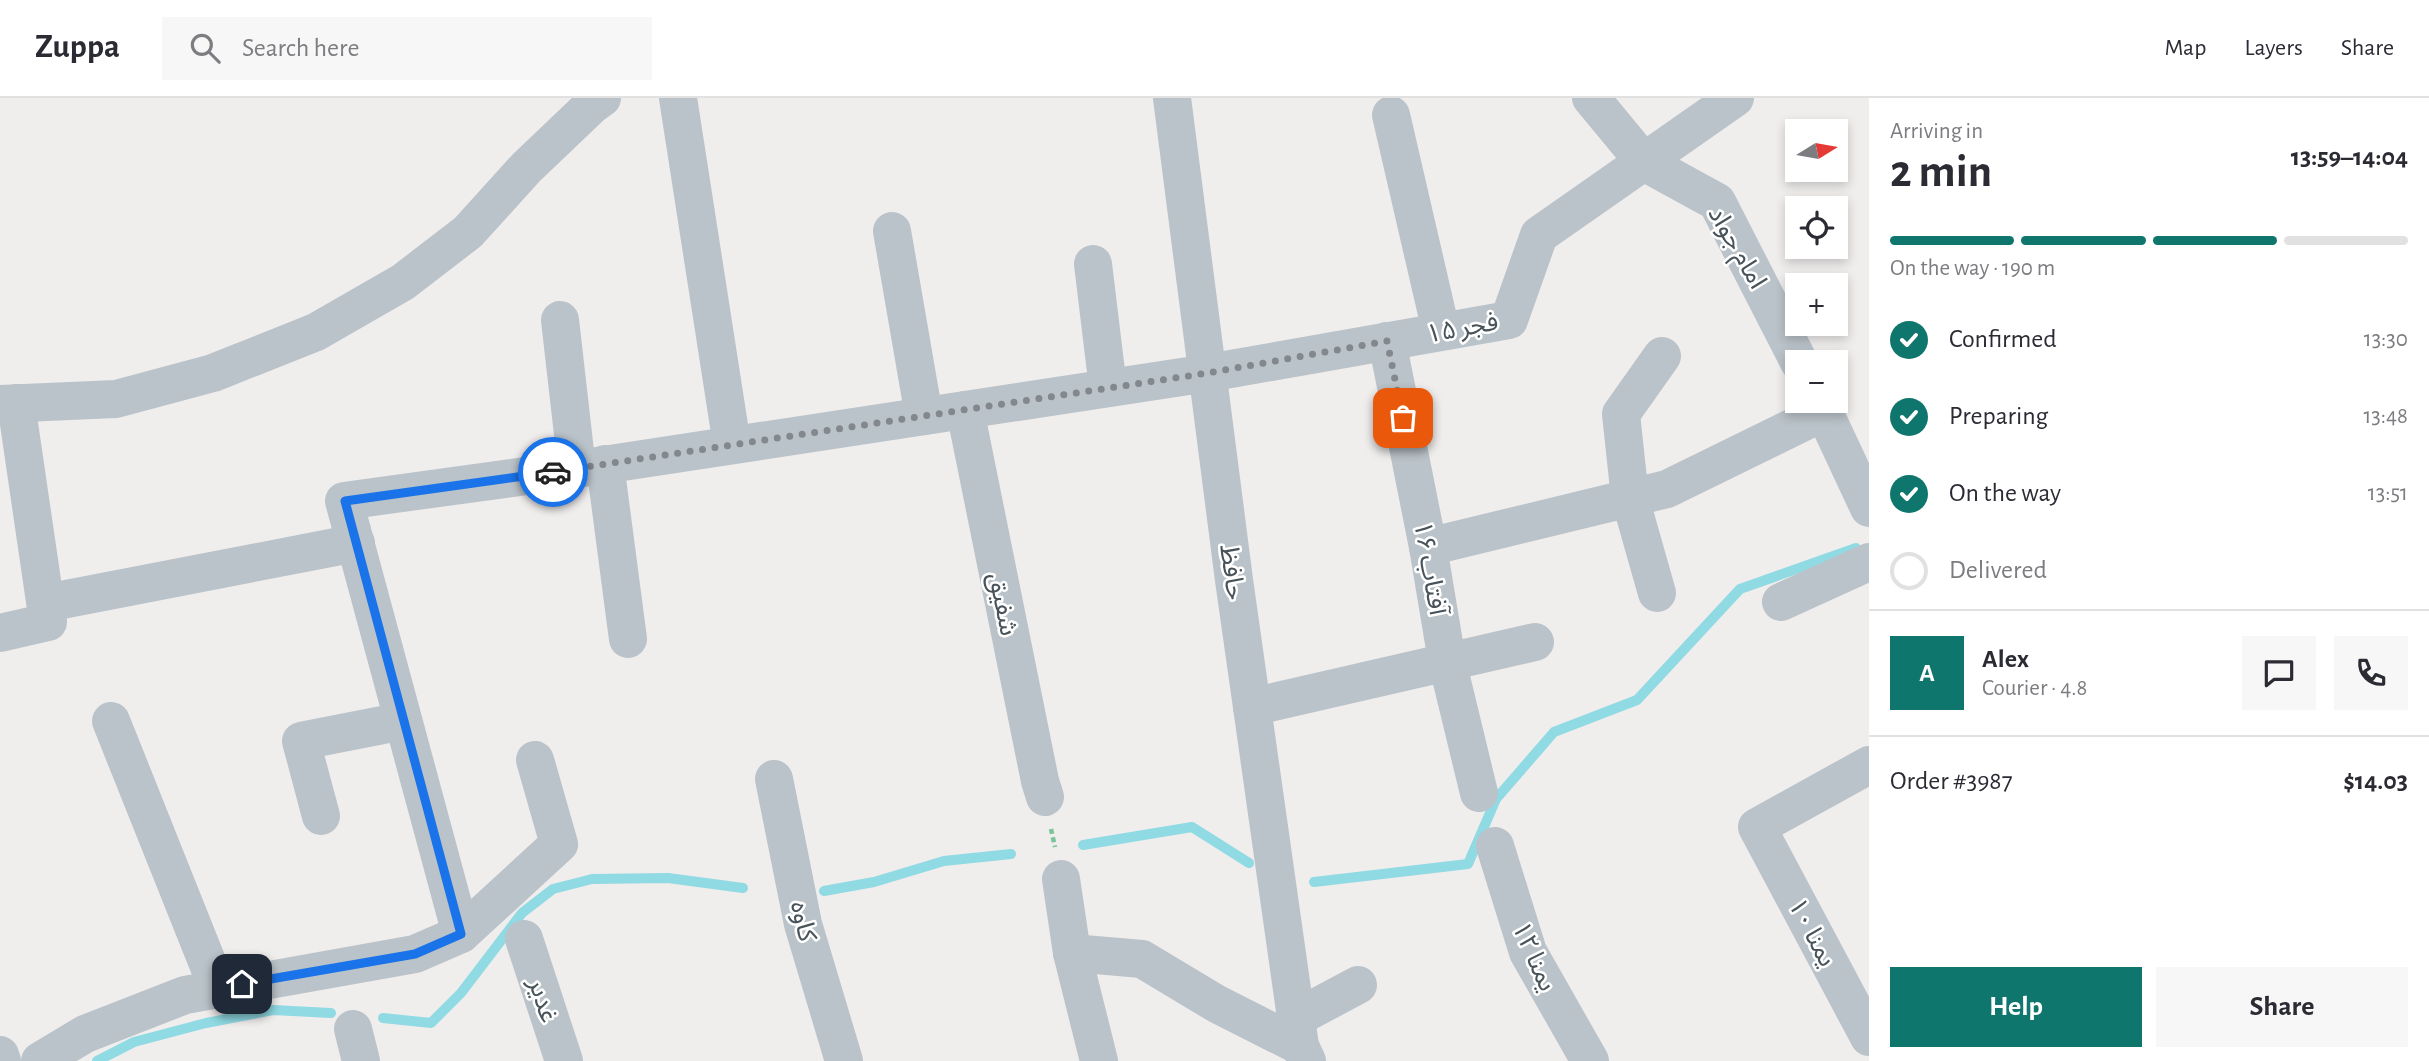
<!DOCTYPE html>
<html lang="en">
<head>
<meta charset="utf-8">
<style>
	:root { --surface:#fff; --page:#f7f7f7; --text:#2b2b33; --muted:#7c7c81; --line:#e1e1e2; --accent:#0f766e }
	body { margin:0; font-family:"Alegreya Sans","Noto Sans Arabic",sans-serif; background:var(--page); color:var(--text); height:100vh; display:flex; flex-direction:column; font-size:26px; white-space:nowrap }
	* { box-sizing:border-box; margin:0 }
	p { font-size:23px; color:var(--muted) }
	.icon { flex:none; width:38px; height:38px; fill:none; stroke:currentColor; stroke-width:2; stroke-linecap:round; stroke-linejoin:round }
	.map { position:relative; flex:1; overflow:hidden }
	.panel { display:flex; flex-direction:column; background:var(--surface); width:560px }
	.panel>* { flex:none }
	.needle { width:46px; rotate:79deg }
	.tools { position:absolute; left:1785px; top:21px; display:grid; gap:14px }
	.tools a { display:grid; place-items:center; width:63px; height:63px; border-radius:0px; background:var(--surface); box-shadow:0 4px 10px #0003; font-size:35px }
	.pin { position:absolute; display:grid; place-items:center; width:60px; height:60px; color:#fff; margin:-30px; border-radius:14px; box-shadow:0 4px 10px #0006 }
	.courier { position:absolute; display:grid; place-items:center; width:70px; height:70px; margin:-35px; border:5px solid #1a73e8; border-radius:50%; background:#fff; color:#222; box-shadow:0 2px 9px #0007 }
	.overview em { font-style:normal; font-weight:700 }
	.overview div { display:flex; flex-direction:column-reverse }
	.overview { display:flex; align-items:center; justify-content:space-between; height:119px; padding:0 21px }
	h1 { font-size:46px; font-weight:700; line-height:52px }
	.bar { display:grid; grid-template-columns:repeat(4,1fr); gap:10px 7px; align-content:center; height:84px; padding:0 21px }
	.bar i { height:9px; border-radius:5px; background:var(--line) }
	.bar .active { background:var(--accent) }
	.bar p { grid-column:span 4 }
	.line { display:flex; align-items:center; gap:18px; padding:0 21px; border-top:2px solid var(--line) }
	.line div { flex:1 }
	.round { display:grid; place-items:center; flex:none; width:74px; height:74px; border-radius:0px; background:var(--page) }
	ol { padding:0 21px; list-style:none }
	li { display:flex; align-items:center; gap:21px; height:77px }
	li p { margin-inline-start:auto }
	li .icon { padding:7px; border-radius:50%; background:var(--accent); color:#fff; stroke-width:4 }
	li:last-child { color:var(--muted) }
	li i { width:38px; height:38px; border:4px solid var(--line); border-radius:50% }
	.cta { display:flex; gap:14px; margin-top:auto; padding:14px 21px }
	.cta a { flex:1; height:80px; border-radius:0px; background:var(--accent); color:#fff; font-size:28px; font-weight:700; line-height:80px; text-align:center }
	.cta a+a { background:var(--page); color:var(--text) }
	header { display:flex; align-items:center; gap:42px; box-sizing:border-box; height:98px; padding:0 35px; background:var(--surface); border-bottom:2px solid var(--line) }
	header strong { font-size:33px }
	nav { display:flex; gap:38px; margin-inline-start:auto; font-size:24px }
	.search { width:490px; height:63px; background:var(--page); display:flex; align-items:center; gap:18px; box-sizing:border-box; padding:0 24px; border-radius:0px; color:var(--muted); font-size:26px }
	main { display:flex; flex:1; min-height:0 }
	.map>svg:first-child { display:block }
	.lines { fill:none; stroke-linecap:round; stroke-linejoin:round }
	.stream { stroke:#90dae3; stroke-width:10 }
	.path { stroke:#7ac599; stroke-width:4.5; stroke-dasharray:5 3.5; stroke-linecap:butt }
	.minor { stroke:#bac3c9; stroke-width:38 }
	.done { stroke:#82888d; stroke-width:7; stroke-dasharray:0 12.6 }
	.route { stroke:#1a73e8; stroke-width:9 }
	.labels { text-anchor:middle; stroke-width:5; stroke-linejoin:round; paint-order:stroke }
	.street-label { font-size:26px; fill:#475259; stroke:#fff }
</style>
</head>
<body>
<header>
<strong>Zuppa</strong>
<div class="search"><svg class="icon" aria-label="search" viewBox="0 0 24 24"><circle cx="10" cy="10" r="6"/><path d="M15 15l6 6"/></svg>Search here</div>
<nav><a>Map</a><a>Layers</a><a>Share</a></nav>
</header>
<main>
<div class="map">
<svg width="1869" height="963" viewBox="0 0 1869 963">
	<rect width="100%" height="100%" fill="#f0eded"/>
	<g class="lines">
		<g class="stream">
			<polyline points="1083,747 1192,729 1249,765"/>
			<polyline points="1314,784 1468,766 1496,701 1554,634 1637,602 1740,491 1856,450"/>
			<polyline points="824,793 874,784 944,763 1011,756"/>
			<polyline points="383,920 431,925 461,895 522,815 553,791 592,781 668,780 743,790"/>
			<polyline points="97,963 134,944 206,925 273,912 331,915"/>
		</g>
		<polyline class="path" points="1051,731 1055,749"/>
		<g class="minor">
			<polyline points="678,0 732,347"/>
			<polyline points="1172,0 1234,482 1300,948 1307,963"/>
			<polyline points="1591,0 1644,64 1717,104 1799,264"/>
			<polyline points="1391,17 1441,233"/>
			<polyline points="892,133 924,318"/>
			<polyline points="1093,166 1108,290"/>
			<polyline points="560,222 577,371"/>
			<polyline points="1387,243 1428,449 1447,563 1479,695"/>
			<polyline points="1819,303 1869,410"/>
			<polyline points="0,306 116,301 213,275 316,234 403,184 468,134 526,70 591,8 602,0"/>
			<polyline points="965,312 1040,683 1045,699"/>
			<polyline points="605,366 628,541"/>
			<polyline points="1428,449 1667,391 1824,314"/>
			<polyline points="1657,495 1630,400 1621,316 1662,258"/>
			<polyline points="1781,504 1869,464"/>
			<polyline points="46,505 356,445"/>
			<polyline points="0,535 48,524 16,305"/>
			<polyline points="1252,609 1535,544"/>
			<polyline points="111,623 218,891"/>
			<polyline points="1869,667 1757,729 1869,939"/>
			<polyline points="774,681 803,826 844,963"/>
			<polyline points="321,718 301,643 403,623"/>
			<polyline points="1495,748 1528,854 1590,963"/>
			<polyline points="1061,781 1072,855 1099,963"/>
			<polyline points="461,836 344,403 577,371 1208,275 1509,222 1539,137 1735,0"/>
			<polyline points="524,841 564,963"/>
			<polyline points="1072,855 1142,861 1217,906 1300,948"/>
			<polyline points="1296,920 1358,887"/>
			<polyline points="353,931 361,963"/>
			<polyline points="0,957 2,963"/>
			<polyline points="40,963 85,936 185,897 415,856 461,836 559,746 535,662"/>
		</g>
	</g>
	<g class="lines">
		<polyline class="done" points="553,374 1208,275 1387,243 1403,320"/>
		<polyline class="route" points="242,886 415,856 461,836 345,403 553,374"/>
	</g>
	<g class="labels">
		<g class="street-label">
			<text transform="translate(1738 149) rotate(60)" y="9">امام جواد</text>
			<text transform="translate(1462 229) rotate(-11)" y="9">فجر ۱۵</text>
			<text transform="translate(1431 470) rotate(80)" y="9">آفتاب ۱۶</text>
			<text transform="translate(1233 474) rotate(82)" y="9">حافظ</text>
			<text transform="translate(1004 506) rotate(79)" y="9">شفیق</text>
			<text transform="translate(804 823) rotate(76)" y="9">کاوه</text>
			<text transform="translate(1813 834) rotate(62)" y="9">یمنا ۱۰</text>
			<text transform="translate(1535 858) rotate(66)" y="9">یمنا ۱۲</text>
			<text transform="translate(544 902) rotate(72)" y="9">غدیر</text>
		</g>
	</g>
</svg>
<div class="tools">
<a><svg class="needle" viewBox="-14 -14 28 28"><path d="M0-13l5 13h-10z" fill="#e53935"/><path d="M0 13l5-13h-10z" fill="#7c7c81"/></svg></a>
<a><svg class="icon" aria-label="locate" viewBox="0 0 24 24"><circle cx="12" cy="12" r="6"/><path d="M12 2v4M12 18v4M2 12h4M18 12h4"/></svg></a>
<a>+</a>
<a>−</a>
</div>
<div class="pin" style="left:1403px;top:320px;background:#ea580c"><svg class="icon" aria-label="bag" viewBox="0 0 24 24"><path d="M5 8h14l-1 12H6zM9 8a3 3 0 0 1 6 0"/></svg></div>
<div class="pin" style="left:242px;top:886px;background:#1f2937"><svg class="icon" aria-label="home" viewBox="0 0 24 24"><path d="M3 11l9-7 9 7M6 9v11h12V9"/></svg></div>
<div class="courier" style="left:553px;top:374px"><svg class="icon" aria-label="car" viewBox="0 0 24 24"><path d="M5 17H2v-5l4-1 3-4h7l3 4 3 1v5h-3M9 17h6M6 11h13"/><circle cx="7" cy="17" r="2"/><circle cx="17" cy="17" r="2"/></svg></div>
</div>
<section class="panel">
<div class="overview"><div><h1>2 min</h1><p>Arriving in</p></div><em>13:59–14:04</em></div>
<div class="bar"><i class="active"></i><i class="active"></i><i class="active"></i><i></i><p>On the way · 190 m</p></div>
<ol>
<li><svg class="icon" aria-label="check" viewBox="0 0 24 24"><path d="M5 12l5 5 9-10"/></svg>Confirmed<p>13:30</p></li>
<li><svg class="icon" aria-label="check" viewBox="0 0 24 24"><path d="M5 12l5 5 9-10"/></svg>Preparing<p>13:48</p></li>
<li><svg class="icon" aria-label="check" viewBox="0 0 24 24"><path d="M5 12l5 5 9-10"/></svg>On the way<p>13:51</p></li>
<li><i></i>Delivered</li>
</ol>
<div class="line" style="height:126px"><b class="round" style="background:var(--accent);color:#fff">A</b><div><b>Alex</b><p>Courier · 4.8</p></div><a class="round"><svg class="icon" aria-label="chat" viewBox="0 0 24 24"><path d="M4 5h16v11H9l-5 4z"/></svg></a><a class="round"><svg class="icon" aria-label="phone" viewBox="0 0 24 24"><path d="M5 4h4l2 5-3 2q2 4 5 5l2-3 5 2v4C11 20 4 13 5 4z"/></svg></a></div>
<div class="line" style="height:91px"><div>Order #3987</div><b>$14.03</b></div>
<div class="cta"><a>Help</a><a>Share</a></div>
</section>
</main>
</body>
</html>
